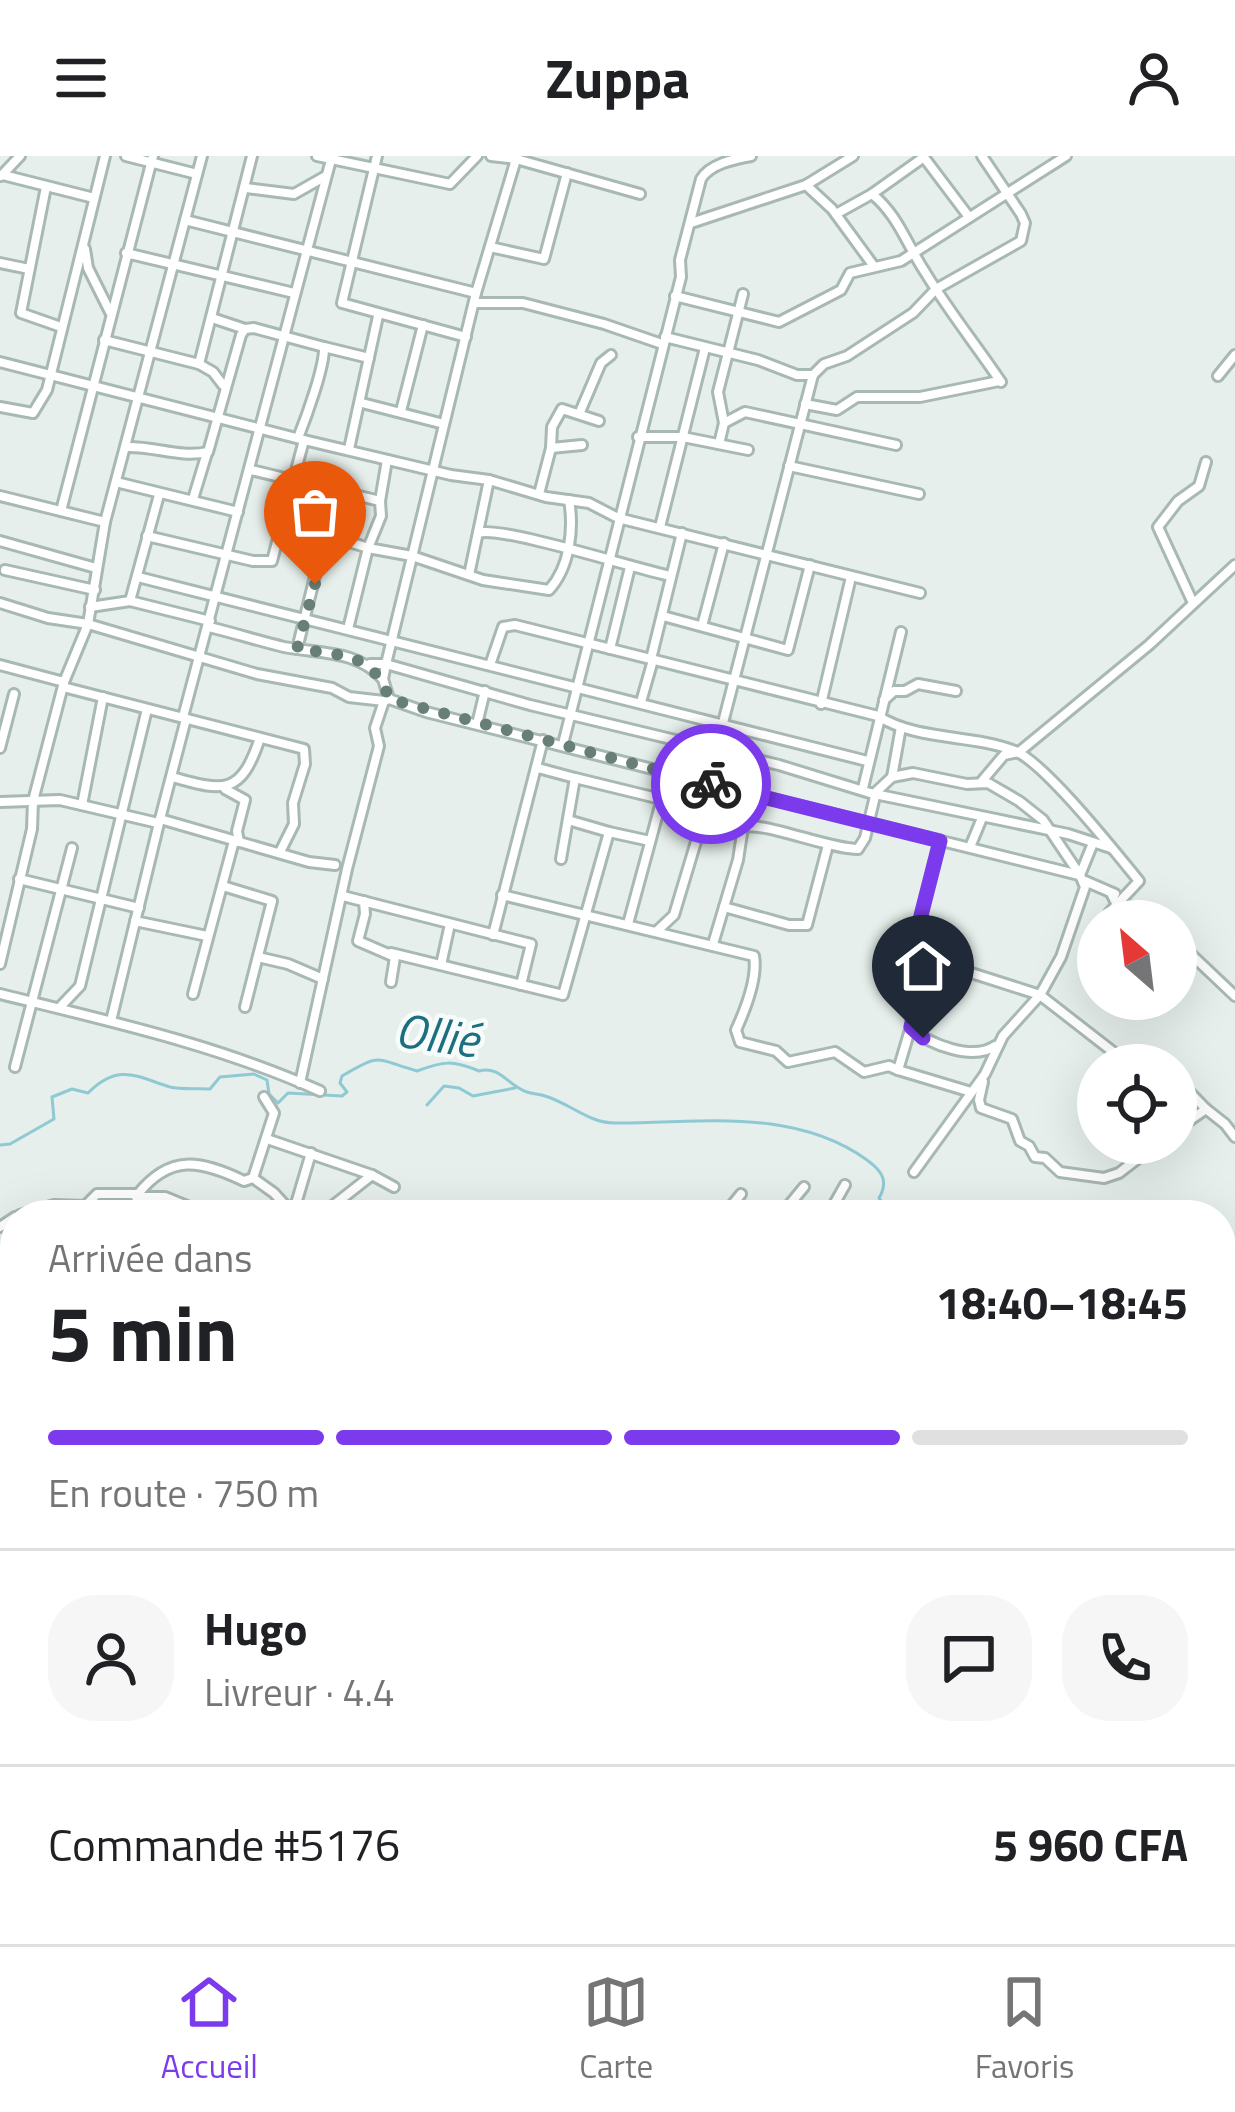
<!DOCTYPE html>
<html lang="fr">
<head>
<meta charset="utf-8">
<style>
	:root { --surface:#fff; --page:#f6f6f6; --text:#202124; --muted:#757577; --line:#e0e0e0; --accent:#7c3aed }
	body { margin:0; font-family:"Titillium Web",sans-serif; background:var(--page); color:var(--text); height:100vh; display:flex; flex-direction:column; font-size:45px; white-space:nowrap }
	* { box-sizing:border-box; margin:0 }
	p { font-size:39px; color:var(--muted) }
	.icon { flex:none; width:66px; height:66px; fill:none; stroke:currentColor; stroke-width:2; stroke-linecap:round; stroke-linejoin:round }
	.map { position:relative; flex:1; overflow:hidden }
	.drawer { position:absolute; left:0px; top:1044px; width:1236px; height:744px; display:flex; flex-direction:column; background:var(--surface); border-radius:48px 48px 0 0; box-shadow:0 12px 48px #0002 }
	.drawer>* { flex:none }
	.needle { width:78px; rotate:332deg }
	.fabs { position:absolute; left:1077px; top:744px; display:grid; gap:24px }
	.fabs a { display:grid; place-items:center; width:120px; height:120px; border-radius:50%; background:var(--surface); box-shadow:0 12px 48px #0002; font-size:60px }
	.pin { position:absolute; display:grid; place-items:center; width:102px; height:102px; color:#fff; margin:-123px -51px; border-radius:50% 50% 50% 0; rotate:-45deg; box-shadow:0 0 12px #0007 }
	.pin .icon { rotate:45deg }
	.courier { position:absolute; display:grid; place-items:center; width:120px; height:120px; margin:-60px; border:9px solid #7c3aed; border-radius:50%; background:#fff; color:#222; box-shadow:0 3px 15px #0007 }
	.summary em { font-style:normal; font-weight:700 }
	.summary div { display:flex; flex-direction:column-reverse }
	.summary { display:flex; align-items:center; justify-content:space-between; height:204px; padding:0 48px }
	h1 { font-size:78px; font-weight:700; line-height:90px }
	.bar { display:grid; grid-template-columns:repeat(4,1fr); gap:18px 12px; align-content:center; height:144px; padding:0 48px }
	.bar i { height:15px; border-radius:9px; background:var(--line) }
	.bar .selected { background:var(--accent) }
	.bar p { grid-column:span 4 }
	.line { display:flex; align-items:center; gap:30px; padding:0 48px; border-top:3px solid var(--line) }
	.line div { flex:1 }
	.round { display:grid; place-items:center; flex:none; width:126px; height:126px; border-radius:48px; background:var(--page) }
	header { display:flex; justify-content:space-between; align-items:center; height:156px; padding:0 48px; background:var(--surface); font-size:54px; font-weight:700 }
	.tab-bar { display:flex; justify-content:space-around; align-items:center; height:168px; border-top:3px solid var(--line); background:var(--surface); font-size:33px; color:var(--muted) }
	.tab-bar a { display:grid; justify-items:center; gap:6px }
	.tab-bar .selected { color:var(--accent) }
	.map>svg:first-child { display:block }
	.lines { fill:none; stroke-linecap:round; stroke-linejoin:round }
	.stream { stroke:#8ec9d4; stroke-width:3 }
	.minor-casing { stroke:#a8b8b2; stroke-width:14 }
	.major-casing { stroke:#c2cac8; stroke-width:18 }
	.minor { stroke:#fff; stroke-width:8 }
	.major { stroke:#6aa596; stroke-width:12 }
	.done { stroke:#687f78; stroke-width:12; stroke-dasharray:0 21.6 }
	.route { stroke:#7c3aed; stroke-width:15 }
	.labels { text-anchor:middle; stroke-width:9; stroke-linejoin:round; paint-order:stroke }
	.water-label { font-size:48px; font-style:italic; fill:#1c6f80; stroke:#f7fbf9 }
</style>
</head>
<body>
<header><svg class="icon" aria-label="menu" viewBox="0 0 24 24"><path d="M4 6h16M4 12h16M4 18h16"/></svg>Zuppa<svg class="icon" aria-label="person" viewBox="0 0 24 24"><circle cx="12" cy="8" r="4"/><path d="M4 21q1-7 8-7t8 7"/></svg></header>
<div class="map">
<svg width="1235" height="1788" viewBox="0 0 1235 1788">
	<rect width="100%" height="100%" fill="#e6efeb"/>
	<g class="lines">
		<g class="stream">
			<polyline points="427,949 444,930 459,932 473,940 515,932"/>
			<path d="M0,989L10,988L54,963L52,941L72,933L88,937C119,906 137,921 170,931C182,934 198,932 210,933L220,921L254,918L267,924L269,938L278,947L288,937L342,940L347,936L340,927L342,920C382,896 375,903 417,915C444,905 452,904 479,915C500,909 508,930 527,936C533,938 540,938 545,940C569,947 589,967 614,967C699,967 793,951 867,1004C882,1015 889,1025 879,1042L890,1059"/>
			<polyline points="1221,1152 1235,1149"/>
			<polyline points="1221,1672 1235,1653"/>
			<polyline points="1073,1788 1090,1773"/>
		</g>
		<defs>
			<g id="minor">
				<polyline points="126,0 197,18"/>
				<polyline points="317,0 450,28 477,0"/>
				<polyline points="377,0 342,147 466,181"/>
				<polyline points="491,0 516,3 640,38"/>
				<polyline points="923,0 969,61"/>
				<polyline points="3,19 94,42"/>
				<polyline points="1,20 20,0"/>
				<polyline points="806,29 832,53 873,109"/>
				<polyline points="46,31 21,157 61,171"/>
				<polyline points="246,32 294,38 324,21"/>
				<polyline points="872,38 924,1"/>
				<path d="M836,58L872,38C898,59 907,89 925,116C948,154 976,189 1001,226"/>
				<polyline points="185,64 476,137"/>
				<polyline points="691,67 806,29 853,0"/>
				<polyline points="490,91 544,103 567,17"/>
				<polyline points="85,93 88,112 110,156"/>
				<polyline points="126,97 294,137"/>
				<polyline points="0,107 29,113"/>
				<polyline points="675,140 779,166 841,134 850,117 901,105 1066,0"/>
				<polyline points="474,147 523,147 604,168 662,188"/>
				<polyline points="212,162 245,173"/>
				<polyline points="665,181 758,204 797,219 813,219"/>
				<polyline points="104,184 199,208 213,216 223,229"/>
				<polyline points="324,191 369,202"/>
				<polyline points="0,206 304,284 451,319 489,324 546,341 589,347 618,362 920,437"/>
				<polyline points="199,208 252,0"/>
				<polyline points="1218,220 1235,199"/>
				<polyline points="362,247 444,268"/>
				<polyline points="805,248 837,254 857,241 920,241 999,225"/>
				<polyline points="0,251 33,257 47,234 105,0"/>
				<polyline points="401,255 423,169"/>
				<polyline points="580,256 601,207 611,199"/>
				<polyline points="724,267 718,236 743,138"/>
				<polyline points="638,281 683,281 748,294"/>
				<polyline points="719,288 724,267 745,256 896,289"/>
				<path d="M126,291C155,290 179,302 208,296L241,179L245,173L254,172L324,191C325,210 306,262 298,282"/>
				<polyline points="551,292 552,271 562,253 599,265"/>
				<polyline points="349,293 378,160"/>
				<polyline points="789,310 919,338"/>
				<polyline points="251,314 380,345 387,304"/>
				<polyline points="116,326 238,356"/>
				<polyline points="539,338 551,292 582,289"/>
				<polyline points="0,340 105,366"/>
				<polyline points="193,343 207,297"/>
				<path d="M380,345L381,360L368,392L412,400L483,424L549,434C570,411 574,373 569,344"/>
				<polyline points="61,355 153,0"/>
				<path d="M285,364C312,378 340,382 368,392L348,473"/>
				<polyline points="660,371 705,192"/>
				<path d="M478,377C500,369 636,413 671,420"/>
				<polyline points="147,380 253,405 272,405 304,284"/>
				<polyline points="0,385 96,412"/>
				<polyline points="5,414 95,434"/>
				<polyline points="469,419 489,324"/>
				<polyline points="138,421 867,605"/>
				<polyline points="130,445 210,465"/>
				<polyline points="0,447 48,462 88,468 257,518 332,532 349,541 384,545"/>
				<polyline points="1193,447 1158,371 1178,345 1199,330 1206,306"/>
				<polyline points="90,451 130,445 159,339"/>
				<polyline points="663,460 788,494 810,409"/>
				<polyline points="702,470 724,387"/>
				<path d="M209,471C234,477 259,485 284,491C320,498 357,494 383,523"/>
				<polyline points="297,493 325,380"/>
				<polyline points="610,493 630,411"/>
				<polyline points="651,503 682,377"/>
				<polyline points="370,508 386,508 530,549 779,609 870,637 1068,678 1111,692"/>
				<polyline points="0,509 64,526"/>
				<path d="M490,509L503,471L515,469L878,560C917,585 972,578 1015,595C1045,607 1116,697 1139,725L1109,757"/>
				<polyline points="63,531 304,593 305,608 293,647 294,668 280,696"/>
				<polyline points="389,543 383,523 386,508 476,137 517,0"/>
				<polyline points="389,543 426,556 728,632 743,671 738,704 713,788"/>
				<polyline points="884,544 894,535 905,535 918,528 956,535"/>
				<polyline points="641,546 653,504"/>
				<polyline points="821,548 851,421"/>
				<polyline points="183,561 332,0"/>
				<polyline points="186,563 160,663 309,706 335,709"/>
				<polyline points="477,568 485,535"/>
				<path d="M563,588L681,121L680,104L701,23C710,8 734,3 751,0"/>
				<polyline points="0,592 14,538"/>
				<polyline points="538,612 575,622 561,703"/>
				<path d="M172,621C225,636 241,639 260,582"/>
				<polyline points="892,621 901,571"/>
				<polyline points="575,622 669,645 688,635 712,610"/>
				<polyline points="982,625 1004,599 1019,596 1149,489 1235,409"/>
				<polyline points="728,632 1079,719"/>
				<polyline points="863,632 901,476"/>
				<polyline points="225,633 245,644 237,675 239,686"/>
				<polyline points="0,646 60,644 158,667"/>
				<polyline points="82,649 103,541"/>
				<polyline points="568,664 609,676"/>
				<path d="M743,671C762,665 829,693 858,693L865,682L876,636L892,621L913,617L967,628L988,627L1019,645L1043,664L1080,719"/>
				<polyline points="940,685 914,787 920,840 898,914 971,936"/>
				<polyline points="970,691 982,662"/>
				<polyline points="19,723 139,752"/>
				<polyline points="1085,725 1115,738"/>
				<polyline points="223,730 272,745 245,851"/>
				<polyline points="1111,737 1117,749 1132,751 1153,765"/>
				<path d="M502,739L754,800C758,822 746,852 736,874L740,886L776,895L788,906L835,896L864,916L889,910L898,914"/>
				<polyline points="343,740 531,788 521,829"/>
				<polyline points="364,745 365,758 358,785 395,801 391,826"/>
				<polyline points="724,751 789,769 807,769 828,689"/>
				<polyline points="135,765 207,780"/>
				<polyline points="628,768 661,646"/>
				<polyline points="657,775 674,759 713,629 711,613 813,219 824,208 847,200 913,157 936,133 1021,85 1025,67 1021,58 982,0"/>
				<polyline points="493,779 543,584"/>
				<polyline points="914,783 951,800 965,815 1040,839 1130,909"/>
				<polyline points="1176,784 1235,840"/>
				<polyline points="391,797 563,839 609,676 650,685"/>
				<polyline points="258,801 288,808 323,823"/>
				<polyline points="0,808 32,673 33,645 64,526 88,468 105,366 202,0"/>
				<polyline points="441,809 450,768"/>
				<path d="M0,838C109,865 218,889 320,935"/>
				<polyline points="193,838 234,685"/>
				<polyline points="60,851 80,830 147,553"/>
				<polyline points="111,865 160,663"/>
				<path d="M911,872C930,889 973,905 995,890"/>
				<polyline points="15,911 72,692"/>
				<polyline points="1176,922 1206,953"/>
				<polyline points="983,926 979,944 981,952 1012,963 1020,985 1029,990 1035,1001 1045,1002 1060,1016 1104,1022 1119,1017 1158,987"/>
				<polyline points="300,927 347,713 379,590 375,572 384,545 389,543"/>
				<polyline points="1176,974 1206,953 1225,968 1235,981"/>
				<polyline points="267,983 372,1019 394,1031"/>
				<polyline points="914,1016 985,918 1003,880 1040,839 1061,801 1085,731 1080,719 1093,687"/>
				<polyline points="253,1022 274,957 264,941"/>
				<polyline points="136,1041 165,1041 209,1059"/>
				<polyline points="293,1058 311,997"/>
				<polyline points="20,1059 54,1049 86,1050 92,1059"/>
				<path d="M76,1059L97,1038H138C170,998 200,1004 244,1025L253,1022L274,1037L293,1058"/>
				<polyline points="321,1059 372,1019"/>
				<polyline points="724,1059 741,1038"/>
				<polyline points="781,1059 804,1031"/>
				<polyline points="828,1059 845,1029"/>
				<polyline points="0,1071 15,1061"/>
				<polyline points="0,1130 15,1130"/>
				<polyline points="1221,1217 1235,1219"/>
				<polyline points="0,1246 15,1221"/>
				<polyline points="0,1285 15,1275"/>
				<polyline points="0,1290 15,1302"/>
				<polyline points="0,1335 15,1325"/>
				<polyline points="0,1425 15,1426"/>
				<polyline points="0,1445 15,1431"/>
				<polyline points="443,1773 454,1788"/>
				<polyline points="1148,1773 1157,1788"/>
			</g>
			<g id="major">
				<polyline points="1221,1367 1235,1358"/>
				<polyline points="512,1788 541,1773"/>
			</g>
		</defs>
		<use href="#minor" class="minor-casing"/>
		<use href="#major" class="major-casing"/>
		<use href="#minor" class="minor"/>
		<use href="#major" class="major"/>
	</g>
	<g class="lines">
		<path class="done" d="M315,428L297,493C339,499 374,496 389,543L711,628"/>
		<polyline class="route" points="711,628 940,685 914,787 921,826 911,871 923,882"/>
	</g>
	<g class="labels">
		<g class="water-label">
			<text transform="translate(437 879) rotate(8)" y="17">Ollié</text>
		</g>
	</g>
</svg>
<div class="fabs">
<a><svg class="needle" viewBox="-14 -14 28 28"><path d="M0-13l5 13h-10z" fill="#e53935"/><path d="M0 13l5-13h-10z" fill="#757577"/></svg></a>
<a><svg class="icon" aria-label="locate" viewBox="0 0 24 24"><circle cx="12" cy="12" r="6"/><path d="M12 2v4M12 18v4M2 12h4M18 12h4"/></svg></a>
</div>
<div class="pin" style="left:315px;top:428px;background:#ea580c"><svg class="icon" aria-label="bag" viewBox="0 0 24 24"><path d="M5 8h14l-1 12H6zM9 8a3 3 0 0 1 6 0"/></svg></div>
<div class="pin" style="left:923px;top:882px;background:#1f2937"><svg class="icon" aria-label="home" viewBox="0 0 24 24"><path d="M3 11l9-7 9 7M6 9v11h12V9"/></svg></div>
<div class="courier" style="left:711px;top:628px"><svg class="icon" aria-label="bike" viewBox="0 0 24 24"><circle cx="6" cy="16" r="4"/><circle cx="18" cy="16" r="4"/><path d="M6 16l4-8h5l3 8M10 8l3 8H6M13 5h3"/></svg></div>
<section class="drawer">
<div class="summary"><div><h1>5 min</h1><p>Arrivée dans</p></div><em>18:40–18:45</em></div>
<div class="bar"><i class="selected"></i><i class="selected"></i><i class="selected"></i><i></i><p>En route · 750 m</p></div>
<div class="line" style="height:216px"><a class="round"><svg class="icon" aria-label="person" viewBox="0 0 24 24"><circle cx="12" cy="8" r="4"/><path d="M4 21q1-7 8-7t8 7"/></svg></a><div><b>Hugo</b><p>Livreur · 4.4</p></div><a class="round"><svg class="icon" aria-label="chat" viewBox="0 0 24 24"><path d="M4 5h16v11H9l-5 4z"/></svg></a><a class="round"><svg class="icon" aria-label="phone" viewBox="0 0 24 24"><path d="M5 4h4l2 5-3 2q2 4 5 5l2-3 5 2v4C11 20 4 13 5 4z"/></svg></a></div>
<div class="line" style="height:156px"><div>Commande #5176</div><b>5 960 CFA</b></div>
</section>
</div>
<nav class="tab-bar">
<a class="selected"><svg class="icon" aria-label="home" viewBox="0 0 24 24"><path d="M3 11l9-7 9 7M6 9v11h12V9"/></svg>Accueil</a>
<a><svg class="icon" aria-label="map" viewBox="0 0 24 24"><path d="M3 6l6-2 6 2 6-2v14l-6 2-6-2-6 2zM9 4v14M15 6v14"/></svg>Carte</a>
<a><svg class="icon" aria-label="saved" viewBox="0 0 24 24"><path d="M7 4h10v16l-5-4-5 4z"/></svg>Favoris</a>
</nav>
</body>
</html>
